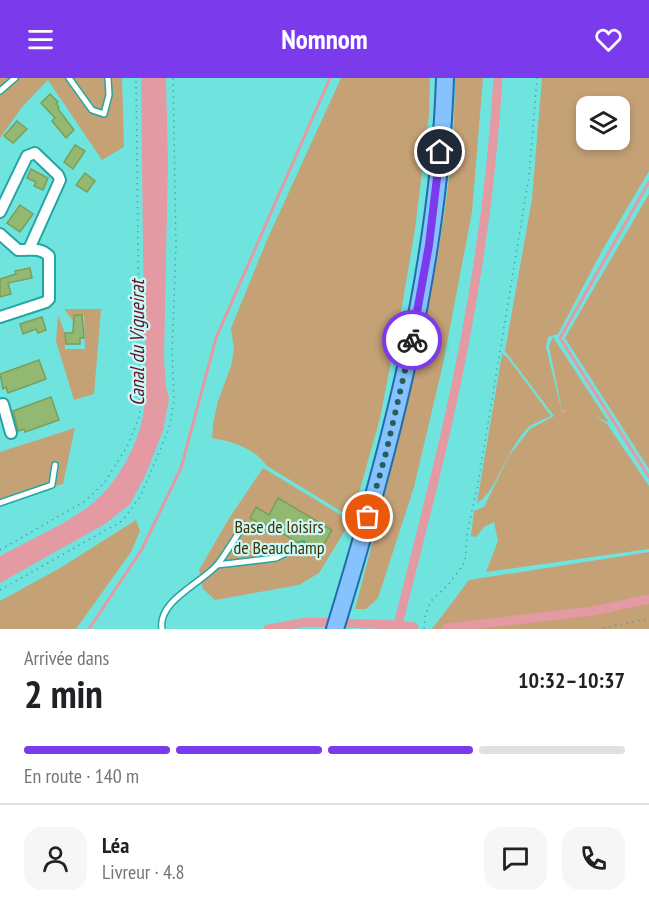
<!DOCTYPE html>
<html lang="fr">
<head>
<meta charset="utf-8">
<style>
	:root { --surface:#fff; --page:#f6f6f6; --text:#202124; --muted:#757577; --line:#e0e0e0; --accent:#7c3aed }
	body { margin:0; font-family:"PT Sans Narrow",sans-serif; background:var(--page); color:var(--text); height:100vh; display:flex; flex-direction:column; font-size:22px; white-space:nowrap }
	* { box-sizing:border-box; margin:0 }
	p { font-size:20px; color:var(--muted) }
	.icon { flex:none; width:33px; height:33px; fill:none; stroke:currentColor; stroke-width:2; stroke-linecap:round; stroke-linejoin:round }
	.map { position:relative; height:551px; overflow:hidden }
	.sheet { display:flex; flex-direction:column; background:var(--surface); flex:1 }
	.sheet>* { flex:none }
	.tools { position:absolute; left:576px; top:18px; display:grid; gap:12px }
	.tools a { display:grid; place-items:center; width:54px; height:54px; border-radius:12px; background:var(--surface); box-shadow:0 3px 9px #0003; font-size:30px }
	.pin { position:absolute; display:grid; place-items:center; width:51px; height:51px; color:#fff; margin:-26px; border:3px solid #fff; border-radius:50%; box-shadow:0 2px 6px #0007 }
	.courier { position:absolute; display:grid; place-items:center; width:60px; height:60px; margin:-30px; border:4px solid #7c3aed; border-radius:50%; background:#fff; color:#222; box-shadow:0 2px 8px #0007 }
	.overview em { font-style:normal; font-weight:600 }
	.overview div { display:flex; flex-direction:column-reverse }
	.overview { display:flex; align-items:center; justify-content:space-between; height:102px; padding:0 24px }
	h1 { font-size:39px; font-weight:600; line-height:45px }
	.bar { display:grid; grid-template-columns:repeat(4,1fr); gap:9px 6px; align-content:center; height:72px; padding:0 24px }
	.bar i { height:8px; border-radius:4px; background:var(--line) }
	.bar .active { background:var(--accent) }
	.bar p { grid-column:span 4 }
	.line { display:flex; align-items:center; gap:15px; padding:0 24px; border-top:2px solid var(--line) }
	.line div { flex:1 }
	.round { display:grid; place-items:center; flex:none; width:63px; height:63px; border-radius:18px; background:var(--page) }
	header { display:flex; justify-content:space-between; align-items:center; height:78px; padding:0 24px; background:var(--accent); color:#fff; font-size:27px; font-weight:600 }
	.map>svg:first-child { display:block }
	.green { fill:#c5a176; fill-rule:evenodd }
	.water { fill:#e39aa3 }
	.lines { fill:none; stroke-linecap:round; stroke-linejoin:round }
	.stream { stroke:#e39aa3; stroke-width:3 }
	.canal { stroke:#e39aa3; stroke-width:9 }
	.building { fill:#92b871; stroke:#7a9f58; stroke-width:1.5 }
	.service-casing { stroke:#23a6a2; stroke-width:8 }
	.minor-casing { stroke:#23a6a2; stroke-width:14 }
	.primary-casing { stroke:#236cac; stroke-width:20 }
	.path { stroke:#4da6a2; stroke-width:1.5; stroke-dasharray:1.5 4.5; stroke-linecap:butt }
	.service { stroke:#fff; stroke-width:5 }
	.minor { stroke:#fff; stroke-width:10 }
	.primary { stroke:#86c3fe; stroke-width:16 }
	.done { stroke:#275e5c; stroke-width:6; stroke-dasharray:0 10.8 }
	.route { stroke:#7c3aed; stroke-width:8 }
	.labels { text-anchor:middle; stroke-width:4.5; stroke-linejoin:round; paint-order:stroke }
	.park-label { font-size:18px; fill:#4a2d00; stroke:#c6faf7 }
	.water-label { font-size:20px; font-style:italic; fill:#651027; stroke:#c6faf7 }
</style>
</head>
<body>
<header><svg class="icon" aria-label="menu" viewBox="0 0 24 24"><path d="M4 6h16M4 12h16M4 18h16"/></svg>Nomnom<svg class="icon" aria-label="heart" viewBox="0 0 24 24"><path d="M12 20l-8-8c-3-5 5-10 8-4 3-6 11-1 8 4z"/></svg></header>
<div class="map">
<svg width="649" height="551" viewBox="0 0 649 551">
	<rect width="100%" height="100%" fill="#6fe4df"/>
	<g class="green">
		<polygon points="0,0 122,0 124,69 102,82 48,2 22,29 0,60"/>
		<path d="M341,0H430L429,37L415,151L402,228L380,340L352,440L267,388C254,370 234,364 212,360L213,346L218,323L231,288L234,271L231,250L267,162Z"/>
		<path d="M455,0H483L472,134L443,286L414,409L378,520L366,531H355C379,440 403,349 422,257C440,173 455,86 455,0Z"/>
		<path d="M542,0H649V93L604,169L558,256L548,259L546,269L562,334H567L562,333L549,268L553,259L609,345L595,338L607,346L649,408V471L486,494L498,463L494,444L484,449L476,459L471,458L474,433L484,429L509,378L530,351L554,338L505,273L532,121ZM586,28H620V62H586Z"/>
		<polygon points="649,116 649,391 565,260"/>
		<polygon points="64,231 101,231 94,316 74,322 56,263 58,237 65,255 65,271 85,271 84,237 73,237 73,243"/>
		<path d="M502,276L507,279L551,338C545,341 536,344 530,348C509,365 496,416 477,425Z"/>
		<polygon points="75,350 63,406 0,423 0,374"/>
		<polygon points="263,390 351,443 319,495 299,507 215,522 203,511 199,492 228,442"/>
		<polygon points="136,442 140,453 131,474 76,551 0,551 0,523 60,490"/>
		<polygon points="649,474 649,551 432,551 469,502"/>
	</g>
	<path class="water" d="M141,0H166L168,83L164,281L166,308L169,321L163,353L145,398L130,426L105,446L0,505V478C28,463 68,445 92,426C118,405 140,364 144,331C145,322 144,313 144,304C144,288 148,272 144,258Z"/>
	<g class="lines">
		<g class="stream">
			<polyline points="649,104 560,260 649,399"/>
			<polyline points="89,551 142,471 181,390 216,260 330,0"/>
		</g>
		<g class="canal">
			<polyline points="398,547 414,549"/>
			<polyline points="447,550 593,533 649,521"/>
			<path d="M268,551L307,544L398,547C414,481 432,415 447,348C473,234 491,117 498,0"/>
		</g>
	</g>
	<g class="building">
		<polygon points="50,16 58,24 56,26 59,29 58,31 74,52 66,60 52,43 55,40 41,25"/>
		<polygon points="17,43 27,51 13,65 4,58"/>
		<polygon points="75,67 85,73 73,91 64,84"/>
		<polygon points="31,91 48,100 43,112 34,108 36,104 27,100"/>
		<polygon points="85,95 95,103 87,114 76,107"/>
		<polygon points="20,127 33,136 20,154 7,145"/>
		<polygon points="30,190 32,200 8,205 11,216 0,219 0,201 16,196 15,193"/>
		<polygon points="74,237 82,237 84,260 80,260 80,266 66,266 65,255 73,255"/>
		<polygon points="42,239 46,252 38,255 36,251 23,256 20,246"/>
		<polygon points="39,282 46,301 8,315 6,309 3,311 0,296"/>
		<polygon points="51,319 59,342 25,354 24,351 18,353 13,333"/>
		<polygon points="278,420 332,452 318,477 306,470 307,465 304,463 297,464 264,445 263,448 250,440 256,429 269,437"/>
	</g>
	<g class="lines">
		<defs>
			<g id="service">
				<polyline points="69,0 92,32 104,36 109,17 108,0"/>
				<polyline points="0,13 15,0"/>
				<polyline points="0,425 52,407 55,387"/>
				<polyline points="217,487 276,480 302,467"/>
				<path d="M162,551C157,523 202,505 218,486C227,474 235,460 244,447"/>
			</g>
			<g id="minor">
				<polyline points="0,134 27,78 35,75 58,97 60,102 29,171"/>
				<path d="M0,156L18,172C29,173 39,168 49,178V221L46,224L0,239"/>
				<polyline points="0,327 3,326 11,355"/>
			</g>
			<path id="primary" d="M335,551C390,372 439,188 445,0"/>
		</defs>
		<use href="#service" class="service-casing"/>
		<use href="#minor" class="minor-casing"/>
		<use href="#primary" class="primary-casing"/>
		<g class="path">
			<polyline points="0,472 85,423 104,405 127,369 140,337 136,0"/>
			<polyline points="0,512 122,443 140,419 169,351 174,322 172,272 176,169 173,0"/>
			<polyline points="424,551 425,539 431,523 449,506 465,484 467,456 478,406 529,98 537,0"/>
			<polyline points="597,551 649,541"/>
		</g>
		<use href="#service" class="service"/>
		<use href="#minor" class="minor"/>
		<use href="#primary" class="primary"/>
	</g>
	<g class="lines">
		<polyline class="done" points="368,439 386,375 412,262"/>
		<polyline class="route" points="412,262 429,167 440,74"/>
	</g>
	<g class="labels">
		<g class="park-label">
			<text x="279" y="455">Base de loisirs<tspan x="279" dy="21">de Beauchamp</tspan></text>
		</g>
		<g class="water-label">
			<text transform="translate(137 265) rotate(-90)" y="7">Canal du Vigueirat</text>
		</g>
	</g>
</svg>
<div class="tools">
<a><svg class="icon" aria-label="layers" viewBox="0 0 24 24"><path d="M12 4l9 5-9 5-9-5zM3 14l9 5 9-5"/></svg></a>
</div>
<div class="pin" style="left:368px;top:439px;background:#ea580c"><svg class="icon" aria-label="bag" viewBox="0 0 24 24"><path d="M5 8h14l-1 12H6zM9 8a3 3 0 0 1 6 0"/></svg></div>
<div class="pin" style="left:440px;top:74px;background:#1f2937"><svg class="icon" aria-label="home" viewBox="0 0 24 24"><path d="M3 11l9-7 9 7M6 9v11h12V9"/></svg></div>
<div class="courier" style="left:412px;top:262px"><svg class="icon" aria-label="bike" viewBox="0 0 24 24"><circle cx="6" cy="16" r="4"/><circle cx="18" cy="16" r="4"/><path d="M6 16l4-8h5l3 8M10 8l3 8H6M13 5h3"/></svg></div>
</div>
<section class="sheet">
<div class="overview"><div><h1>2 min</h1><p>Arrivée dans</p></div><em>10:32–10:37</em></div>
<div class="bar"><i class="active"></i><i class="active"></i><i class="active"></i><i></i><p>En route · 140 m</p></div>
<div class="line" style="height:108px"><a class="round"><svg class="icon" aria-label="person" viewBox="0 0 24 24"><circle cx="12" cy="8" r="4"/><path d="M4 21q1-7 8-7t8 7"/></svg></a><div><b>Léa</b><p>Livreur · 4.8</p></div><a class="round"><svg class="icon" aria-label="chat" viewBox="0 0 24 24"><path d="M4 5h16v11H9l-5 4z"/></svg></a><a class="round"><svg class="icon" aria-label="phone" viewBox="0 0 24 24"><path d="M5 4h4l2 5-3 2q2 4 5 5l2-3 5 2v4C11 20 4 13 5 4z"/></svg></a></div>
</section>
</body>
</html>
